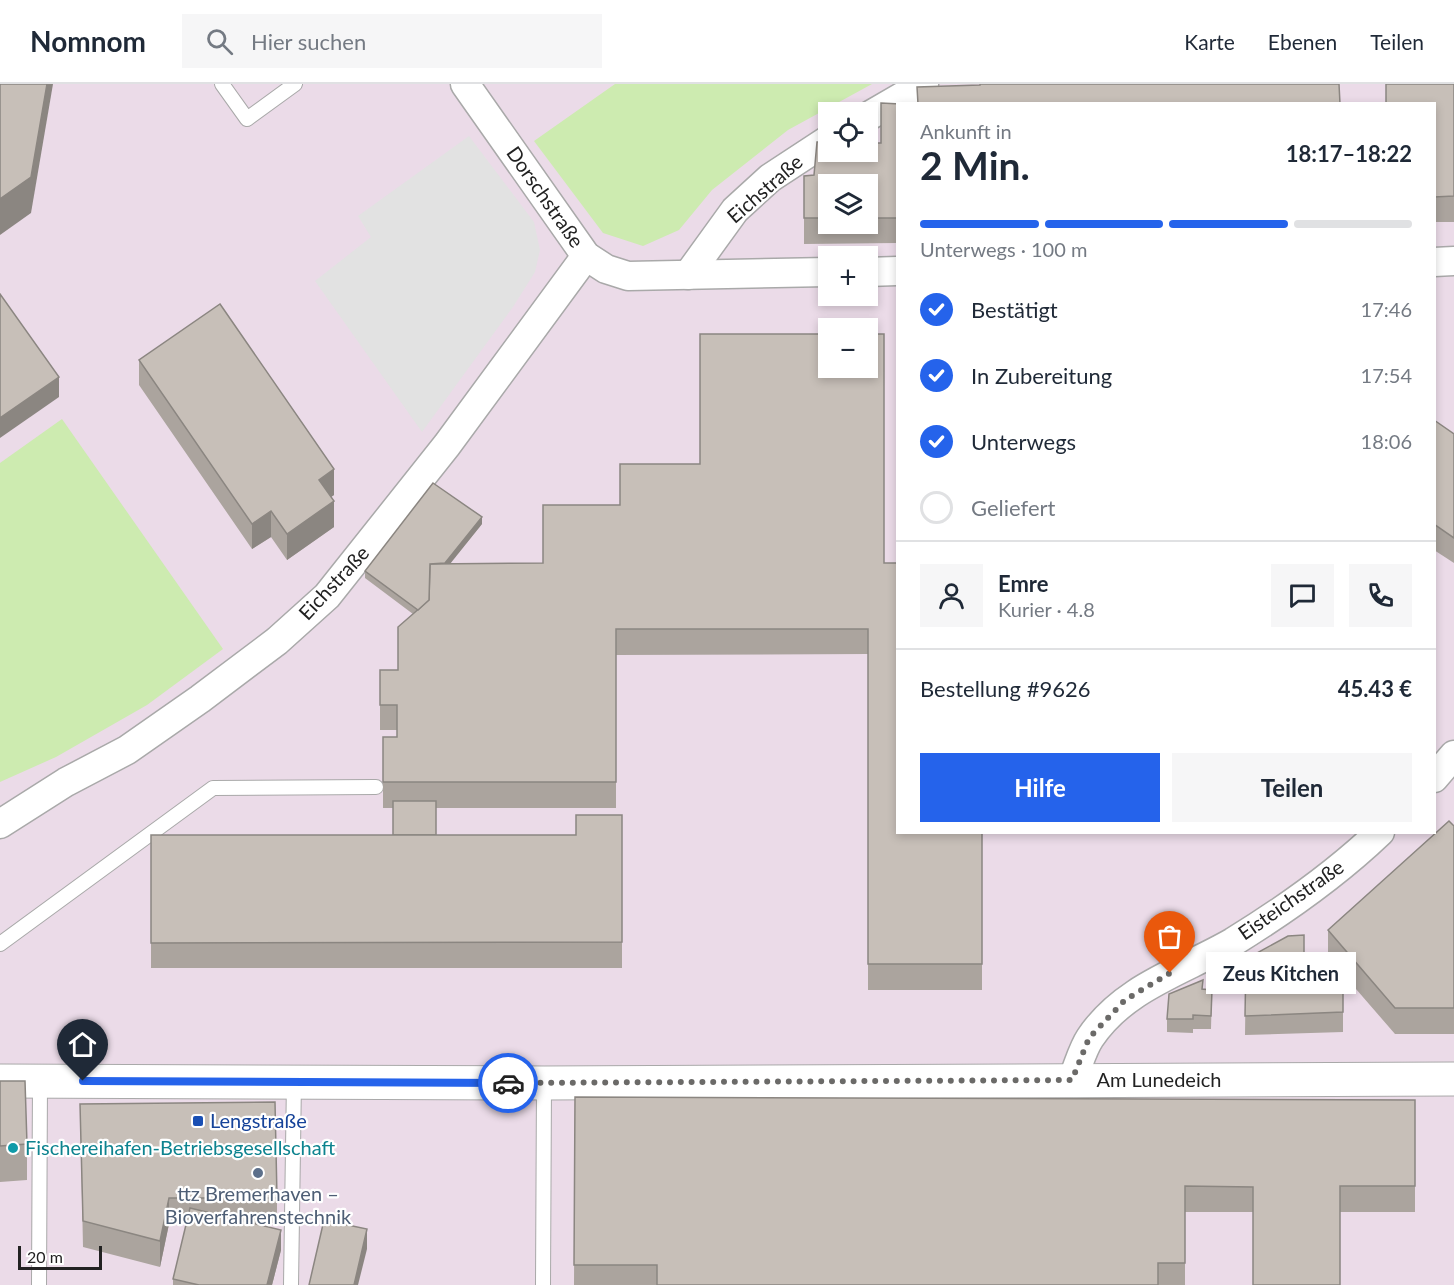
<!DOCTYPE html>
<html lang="de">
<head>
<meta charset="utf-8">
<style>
	:root { --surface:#fff; --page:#f6f6f7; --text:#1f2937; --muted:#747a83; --line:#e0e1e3; --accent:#2563eb }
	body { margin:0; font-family:Lato,sans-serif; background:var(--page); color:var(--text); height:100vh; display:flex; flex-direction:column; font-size:22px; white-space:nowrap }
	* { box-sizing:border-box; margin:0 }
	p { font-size:20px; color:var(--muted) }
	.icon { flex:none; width:33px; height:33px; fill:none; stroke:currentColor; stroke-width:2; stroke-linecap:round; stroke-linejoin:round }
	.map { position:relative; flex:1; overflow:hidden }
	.sheet { position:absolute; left:896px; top:18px; width:540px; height:732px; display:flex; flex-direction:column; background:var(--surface); border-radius:0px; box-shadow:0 3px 9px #0003 }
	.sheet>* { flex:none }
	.controls { position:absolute; left:818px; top:18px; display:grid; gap:12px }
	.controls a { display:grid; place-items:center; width:60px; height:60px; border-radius:0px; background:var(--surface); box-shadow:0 3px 9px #0003; font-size:30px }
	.scale { position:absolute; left:18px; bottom:15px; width:84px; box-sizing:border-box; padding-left:6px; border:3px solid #222; border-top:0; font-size:16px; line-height:21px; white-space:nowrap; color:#222; -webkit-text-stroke:4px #fff; paint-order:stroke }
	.pin { position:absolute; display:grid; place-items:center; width:51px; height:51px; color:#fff; margin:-62px -26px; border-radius:50% 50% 50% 0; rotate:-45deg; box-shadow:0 0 6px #0007 }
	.pin .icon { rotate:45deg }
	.courier { position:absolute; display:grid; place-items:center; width:60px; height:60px; margin:-30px; border:4px solid #2563eb; border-radius:50%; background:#fff; color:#222; box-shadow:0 2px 8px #0007 }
	.bubble { position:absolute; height:42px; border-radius:0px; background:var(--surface); box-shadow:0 3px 9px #0003; font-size:20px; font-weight:700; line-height:42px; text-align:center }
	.headline em { font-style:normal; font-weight:700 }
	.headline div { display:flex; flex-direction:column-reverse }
	.headline { display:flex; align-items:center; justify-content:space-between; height:102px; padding:0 24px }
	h1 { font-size:39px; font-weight:700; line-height:45px }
	.bar { display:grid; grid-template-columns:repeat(4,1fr); gap:9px 6px; align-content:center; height:72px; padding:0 24px }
	.bar i { height:8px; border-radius:4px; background:var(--line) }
	.bar .current { background:var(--accent) }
	.bar p { grid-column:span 4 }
	.line { display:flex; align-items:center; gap:15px; padding:0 24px; border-top:2px solid var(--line) }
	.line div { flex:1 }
	.round { display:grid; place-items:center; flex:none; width:63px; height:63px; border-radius:0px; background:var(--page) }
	ol { padding:0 24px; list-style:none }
	li { display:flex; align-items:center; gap:18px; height:66px }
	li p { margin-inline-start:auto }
	li .icon { padding:6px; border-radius:50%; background:var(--accent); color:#fff; stroke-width:4 }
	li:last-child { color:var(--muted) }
	li i { width:33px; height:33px; border:3px solid var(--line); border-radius:50% }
	.button { display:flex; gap:12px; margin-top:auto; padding:12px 24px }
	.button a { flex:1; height:69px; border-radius:0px; background:var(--accent); color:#fff; font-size:24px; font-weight:700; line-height:69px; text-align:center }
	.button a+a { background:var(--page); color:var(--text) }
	header { display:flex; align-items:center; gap:36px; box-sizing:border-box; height:84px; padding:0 30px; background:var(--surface); border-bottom:2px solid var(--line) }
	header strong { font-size:28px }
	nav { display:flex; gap:33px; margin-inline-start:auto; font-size:21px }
	.search { width:420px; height:54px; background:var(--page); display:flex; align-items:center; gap:15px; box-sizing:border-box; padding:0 21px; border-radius:0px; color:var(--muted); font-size:22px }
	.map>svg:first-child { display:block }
	.industrial { fill:#ebdbe8; fill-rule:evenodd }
	.grass { fill:#cdebb0 }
	.parking { fill:#e2e2e2 }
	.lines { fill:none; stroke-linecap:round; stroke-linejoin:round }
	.service-casing { stroke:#a9a9a9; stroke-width:16 }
	.minor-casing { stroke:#a9a9a9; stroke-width:31 }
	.tertiary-casing { stroke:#a9a9a9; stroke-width:35 }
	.service { stroke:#fff; stroke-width:14 }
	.minor { stroke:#fff; stroke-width:28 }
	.tertiary { stroke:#fff; stroke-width:33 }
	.wall { fill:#aba49e; fill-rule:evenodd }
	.shaded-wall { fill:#8b8681 }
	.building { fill:#c7bfb8; stroke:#8b8681; stroke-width:1.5 }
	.done { stroke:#6b6a68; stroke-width:6; stroke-dasharray:0 10.8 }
	.route { stroke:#2563eb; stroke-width:8 }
	.transit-dot { fill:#1a4fb4; stroke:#fff; stroke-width:2 }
	.culture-dot { fill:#0f9aa8; stroke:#fff; stroke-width:2 }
	.service-dot { fill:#5c6f8a; stroke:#fff; stroke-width:2 }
	.labels { text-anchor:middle; stroke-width:4.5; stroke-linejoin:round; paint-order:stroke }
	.street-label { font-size:20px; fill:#222; stroke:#fff }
	.transit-label { font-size:20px; fill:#164399; stroke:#fff; text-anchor:start }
	.culture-label { font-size:20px; fill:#0d838f; stroke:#fff; text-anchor:start }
	.service-label { font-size:20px; fill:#4e5e75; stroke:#fff }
</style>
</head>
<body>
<header>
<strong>Nomnom</strong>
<div class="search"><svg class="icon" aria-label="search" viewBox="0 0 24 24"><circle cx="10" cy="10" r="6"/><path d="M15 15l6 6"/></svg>Hier suchen</div>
<nav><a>Karte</a><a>Ebenen</a><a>Teilen</a></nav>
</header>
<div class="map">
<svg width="1454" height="1201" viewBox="0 0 1454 1201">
	<rect width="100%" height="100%" fill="#f2efe9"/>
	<path class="industrial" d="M0,0H1454V1201H0ZM897,20H1434V748H897ZM828,28H867V68H828ZM828,100H867V140H828ZM828,172H867V212H828ZM828,244H867V284H828Z"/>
	<g class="grass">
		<polygon points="615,0 872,0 788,46 712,106 679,146 643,162 603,149 534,57"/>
		<polygon points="62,335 223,565 147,621 56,673 0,698 0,379"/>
	</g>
	<polygon class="parking" points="469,52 534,138 540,166 535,188 513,223 422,348 315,197 371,153 358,132"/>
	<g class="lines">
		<defs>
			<g id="service">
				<polyline points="222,0 247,35 295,0"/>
				<polyline points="0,860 213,704 376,703"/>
				<polyline points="39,1201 40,997"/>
				<polyline points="291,1201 294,996"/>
				<polyline points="543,1201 544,999"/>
			</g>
			<g id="minor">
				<polyline points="465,0 586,172 606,185 628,192 828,188"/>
				<polyline points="867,33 924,0"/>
				<polyline points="1434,178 1454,177"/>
				<polyline points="867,188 897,187"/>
				<polyline points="688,191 735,126 770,94 828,56"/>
				<polyline points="1434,694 1454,671"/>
				<polyline points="0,740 66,698 127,666 200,615 277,557 327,512 447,361 586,172"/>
				<path d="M1072,996C1078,983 1082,966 1090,954C1124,903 1183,887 1233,858C1285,826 1335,791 1380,748"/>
			</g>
			<polyline id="tertiary" points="0,997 544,999 1454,995"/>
		</defs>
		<use href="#service" class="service-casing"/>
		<use href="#minor" class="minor-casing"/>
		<use href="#tertiary" class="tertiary-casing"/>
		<use href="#service" class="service"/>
		<use href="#minor" class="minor"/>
		<use href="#tertiary" class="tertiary"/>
	</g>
	<g class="wall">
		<polygon points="1454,0 1454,138 1434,138 1434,20"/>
		<path d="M897,20V159L804,160V92L814,91L881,59ZM828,100H867V140H828Z"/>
		<polygon points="139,276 334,411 331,413 334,443 287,476 271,453 252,465 139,301"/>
		<polygon points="1434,336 1454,350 1454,479 1434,466"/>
		<polygon points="482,440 450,479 884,479 982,748 982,906 868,906 868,570 616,571 616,724 436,724 436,751 576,751 622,731 622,884 151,884 151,751 393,751 393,724 383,724 383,653 397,653 397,646 380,646 380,586 398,586 413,530 365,494 365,487"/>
		<polygon points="1454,742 1454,950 1395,950 1343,890 1343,948 1245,951 1246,875 1328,871 1328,846"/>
		<polygon points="1203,905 1212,906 1211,945 1193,945 1193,949 1167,948 1167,935"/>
		<polygon points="0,997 27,1060 27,1096 0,1098"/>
		<polygon points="575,1013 1415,1016 1415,1128 1185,1128 1185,1201 574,1201"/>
		<polygon points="80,1020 277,1114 277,1139 255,1139 281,1166 272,1201 173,1201 173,1195 187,1140 169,1140 160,1183 83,1163"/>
	</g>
	<g class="shaded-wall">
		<polygon points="47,0 53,0 31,129 0,151 0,115"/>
		<polygon points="59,293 59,313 0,354 0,334"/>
		<polygon points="334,385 334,411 319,421 319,396"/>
		<polygon points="334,417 334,443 287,476 287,450"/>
		<polygon points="271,427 271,453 252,465 252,440"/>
		<polygon points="482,433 482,440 430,505 430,498"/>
		<polygon points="1435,491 1435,505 1434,506 1434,493"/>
		<polygon points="169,1114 169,1140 160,1183 160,1157"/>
		<polygon points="367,1145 367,1165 358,1201 354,1201"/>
		<polygon points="281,1146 281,1166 272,1201 267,1201"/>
	</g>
	<g class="building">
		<polygon points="0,0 47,0 31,93 0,115"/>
		<polygon points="980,0 1339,0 1340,20 918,20 917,3 980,1"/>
		<polygon points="1386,0 1454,0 1454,112 1434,113 1434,20 1386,20"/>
		<polygon points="881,19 900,20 897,20 897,134 867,134 867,100 828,100 828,134 804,134 804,92 814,91 817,58 828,58 828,68 867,68 867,59 881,59"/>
		<polygon points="0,210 59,293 0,334"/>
		<polygon points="220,220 334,385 319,396 334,417 287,450 271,427 252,440 139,276"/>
		<polygon points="700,250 828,250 828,284 867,284 867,250 884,250 884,479 897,479 897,748 982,748 982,880 868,880 868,545 616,545 616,698 383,698 383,653 397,653 397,621 380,621 380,586 398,586 398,543 429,516 430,480 543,479 543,421 620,421 620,380 700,380"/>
		<polygon points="1434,336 1454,350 1454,454 1434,440"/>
		<polygon points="433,399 482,433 445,479 430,480 429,516 418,526 365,487"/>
		<rect x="393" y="717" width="43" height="34"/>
		<polygon points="576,731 622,731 622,858 151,859 151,751 576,751"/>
		<polygon points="1449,737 1454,742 1454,924 1395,924 1328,846"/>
		<polygon points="1304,851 1304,872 1332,871 1343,885 1343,928 1245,932 1246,875 1288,852"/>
		<polygon points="1203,896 1202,905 1212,906 1211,932 1193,931 1193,935 1167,935 1169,910"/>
		<polygon points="0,997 25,997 27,1060 0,1062"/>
		<polygon points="575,1013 1415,1016 1415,1102 1340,1102 1340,1201 1253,1201 1253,1103 1185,1102 1185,1179 1158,1179 1158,1201 657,1201 657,1181 574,1181"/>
		<polygon points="275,1018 277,1114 169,1114 160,1157 83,1137 80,1020"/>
		<polygon points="190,1124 281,1146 267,1201 199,1201 173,1195"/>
		<polygon points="324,1136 367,1145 354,1201 309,1201"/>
	</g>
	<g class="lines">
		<polyline class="done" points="508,999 1072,996 1089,954 1125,916 1170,889"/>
		<polyline class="route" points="83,997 508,999"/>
	</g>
	<rect class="transit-dot" x="192" y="1031" width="12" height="12" rx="3"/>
	<circle class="culture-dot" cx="13" cy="1064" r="6"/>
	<circle class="service-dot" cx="258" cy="1089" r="6"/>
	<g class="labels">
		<g class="street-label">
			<text transform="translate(765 105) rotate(-41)" y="7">Eichstraße</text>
			<text transform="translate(545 113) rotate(55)" y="7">Dorschstraße</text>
			<text transform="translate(334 499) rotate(-47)" y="7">Eichstraße</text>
			<text transform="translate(1291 816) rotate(-35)" y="7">Eisteichstraße</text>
			<text x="1159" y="1003">Am Lunedeich</text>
		</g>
		<g class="transit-label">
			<text x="210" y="1044">Lengstraße</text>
		</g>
		<g class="culture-label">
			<text x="25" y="1071">Fischereihafen-Betriebsgesellschaft</text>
		</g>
		<g class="service-label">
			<text x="258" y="1117">ttz Bremerhaven –<tspan x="258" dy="23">Bioverfahrenstechnik</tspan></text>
		</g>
	</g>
</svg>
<div class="controls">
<a><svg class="icon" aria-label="locate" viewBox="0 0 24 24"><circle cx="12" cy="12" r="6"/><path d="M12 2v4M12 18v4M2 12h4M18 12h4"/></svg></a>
<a><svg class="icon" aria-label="layers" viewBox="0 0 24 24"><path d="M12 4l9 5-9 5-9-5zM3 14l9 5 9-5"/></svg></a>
<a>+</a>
<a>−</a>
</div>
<div class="scale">20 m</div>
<div class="pin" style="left:1170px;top:889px;background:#ea580c"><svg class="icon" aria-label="bag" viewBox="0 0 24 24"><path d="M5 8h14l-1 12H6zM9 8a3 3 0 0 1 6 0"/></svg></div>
<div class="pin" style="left:83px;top:997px;background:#1f2937"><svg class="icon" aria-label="home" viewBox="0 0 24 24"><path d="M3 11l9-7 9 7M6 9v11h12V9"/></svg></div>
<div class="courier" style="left:508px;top:999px"><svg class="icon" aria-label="car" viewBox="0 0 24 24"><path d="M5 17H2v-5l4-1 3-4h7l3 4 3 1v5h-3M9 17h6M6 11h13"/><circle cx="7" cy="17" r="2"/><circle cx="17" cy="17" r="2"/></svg></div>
<div class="bubble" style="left:1206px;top:868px;width:150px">Zeus Kitchen</div>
<section class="sheet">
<div class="headline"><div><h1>2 Min.</h1><p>Ankunft in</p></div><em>18:17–18:22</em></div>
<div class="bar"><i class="current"></i><i class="current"></i><i class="current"></i><i></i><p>Unterwegs · 100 m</p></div>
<ol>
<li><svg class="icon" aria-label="check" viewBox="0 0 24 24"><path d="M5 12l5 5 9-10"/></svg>Bestätigt<p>17:46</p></li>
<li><svg class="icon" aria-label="check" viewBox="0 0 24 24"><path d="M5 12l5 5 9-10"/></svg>In Zubereitung<p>17:54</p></li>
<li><svg class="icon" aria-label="check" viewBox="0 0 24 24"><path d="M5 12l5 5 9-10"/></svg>Unterwegs<p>18:06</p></li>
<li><i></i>Geliefert</li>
</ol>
<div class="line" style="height:108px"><a class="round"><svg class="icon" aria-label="person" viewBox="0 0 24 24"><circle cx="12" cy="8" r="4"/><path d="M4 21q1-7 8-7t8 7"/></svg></a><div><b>Emre</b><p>Kurier · 4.8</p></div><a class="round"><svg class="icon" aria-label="chat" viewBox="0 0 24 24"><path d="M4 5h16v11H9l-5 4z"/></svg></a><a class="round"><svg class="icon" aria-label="phone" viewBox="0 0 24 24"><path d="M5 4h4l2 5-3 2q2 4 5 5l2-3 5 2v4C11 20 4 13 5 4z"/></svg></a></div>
<div class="line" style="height:78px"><div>Bestellung #9626</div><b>45.43 €</b></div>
<div class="button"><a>Hilfe</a><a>Teilen</a></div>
</section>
</div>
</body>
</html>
